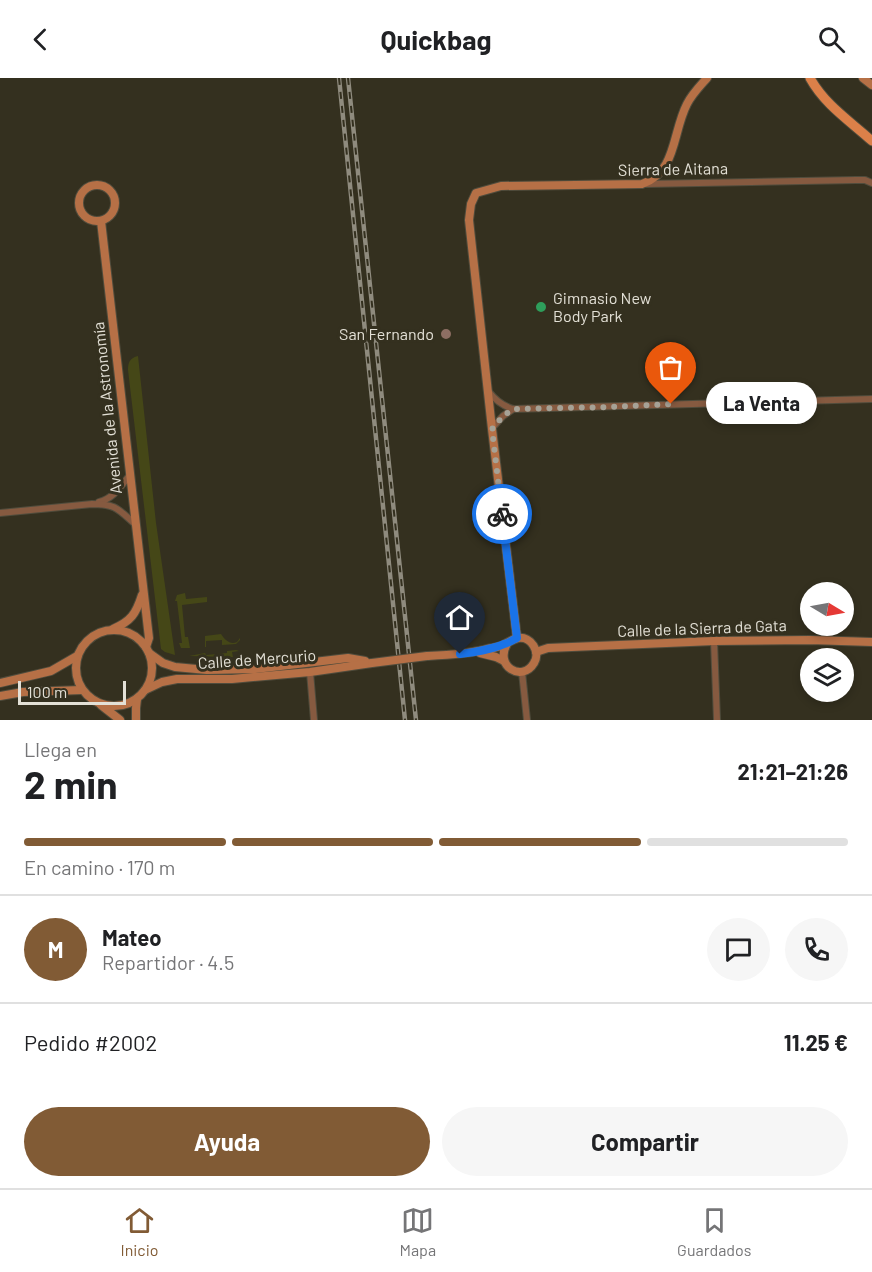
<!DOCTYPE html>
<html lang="es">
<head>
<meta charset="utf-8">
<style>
	:root { --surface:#fff; --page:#f6f6f6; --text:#202124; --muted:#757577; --line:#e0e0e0; --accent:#815b35 }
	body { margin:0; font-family:Barlow,sans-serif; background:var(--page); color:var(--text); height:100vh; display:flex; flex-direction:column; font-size:22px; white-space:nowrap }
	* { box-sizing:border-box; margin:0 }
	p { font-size:20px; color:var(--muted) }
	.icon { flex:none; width:33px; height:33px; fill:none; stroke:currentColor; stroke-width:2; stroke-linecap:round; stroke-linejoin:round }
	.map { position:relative; height:642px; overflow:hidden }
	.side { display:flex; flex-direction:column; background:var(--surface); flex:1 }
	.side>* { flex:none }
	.needle { width:39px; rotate:100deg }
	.controls { position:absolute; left:800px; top:504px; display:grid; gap:12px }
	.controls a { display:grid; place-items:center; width:54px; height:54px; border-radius:50%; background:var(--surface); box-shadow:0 3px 9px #0003; font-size:30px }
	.scale { position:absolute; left:18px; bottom:15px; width:108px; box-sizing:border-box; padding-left:6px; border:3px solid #e3e0d6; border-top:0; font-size:16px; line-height:21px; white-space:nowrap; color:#e3e0d6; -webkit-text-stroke:4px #34301f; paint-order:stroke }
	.pin { position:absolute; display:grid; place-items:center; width:51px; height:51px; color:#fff; margin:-62px -26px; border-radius:50% 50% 50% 0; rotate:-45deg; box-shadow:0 0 6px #0007 }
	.pin .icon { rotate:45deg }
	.courier { position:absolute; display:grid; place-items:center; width:60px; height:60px; margin:-30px; border:4px solid #1a73e8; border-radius:50%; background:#fff; color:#222; box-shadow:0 2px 8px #0007 }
	.bubble { position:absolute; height:42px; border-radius:21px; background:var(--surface); box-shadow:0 3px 9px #0003; font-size:20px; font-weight:700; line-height:42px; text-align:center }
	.overview em { font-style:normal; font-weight:700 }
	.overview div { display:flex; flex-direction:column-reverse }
	.overview { display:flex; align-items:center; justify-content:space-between; height:102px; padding:0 24px }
	h1 { font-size:39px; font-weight:700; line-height:45px }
	.bar { display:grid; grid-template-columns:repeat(4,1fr); gap:9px 6px; align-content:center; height:72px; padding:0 24px }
	.bar i { height:8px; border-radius:4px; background:var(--line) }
	.bar .current { background:var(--accent) }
	.bar p { grid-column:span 4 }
	.line { display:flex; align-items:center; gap:15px; padding:0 24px; border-top:2px solid var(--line) }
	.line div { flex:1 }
	.round { display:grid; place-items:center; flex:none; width:63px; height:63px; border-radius:32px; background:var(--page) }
	.button { display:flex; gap:12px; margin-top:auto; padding:12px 24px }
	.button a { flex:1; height:69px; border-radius:36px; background:var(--accent); color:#fff; font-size:24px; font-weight:700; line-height:69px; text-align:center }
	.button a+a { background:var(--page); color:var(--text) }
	header { display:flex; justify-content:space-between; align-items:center; height:78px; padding:0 24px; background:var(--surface); font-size:27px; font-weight:700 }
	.tab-bar { display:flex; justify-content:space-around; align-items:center; height:84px; border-top:2px solid var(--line); background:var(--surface); font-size:16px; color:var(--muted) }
	.tab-bar a { display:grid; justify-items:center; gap:3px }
	.tab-bar .current { color:var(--accent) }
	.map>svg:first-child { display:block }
	.green { fill:#454717 }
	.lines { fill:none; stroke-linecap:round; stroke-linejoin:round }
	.street-casing { stroke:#504c3c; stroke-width:8 }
	.secondary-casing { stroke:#504c3c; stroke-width:10 }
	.primary-casing { stroke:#504c3c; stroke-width:11 }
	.street { stroke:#865a40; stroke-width:6 }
	.secondary { stroke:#b67046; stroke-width:8 }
	.primary { stroke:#db8049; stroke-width:9 }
	.rail-casing { stroke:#8f8b7e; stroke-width:4.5 }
	.rail { stroke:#34301f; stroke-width:2; stroke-dasharray:7; stroke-linecap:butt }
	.secondary-bridge-casing { stroke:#504c3c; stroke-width:10; stroke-linecap:butt }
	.secondary-bridge { stroke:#b67046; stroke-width:8 }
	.done { stroke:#a6a296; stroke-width:6; stroke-dasharray:0 10.8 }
	.route { stroke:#1a73e8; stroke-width:8 }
	.leisure-dot { fill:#2e9e5b; stroke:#34301f; stroke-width:2 }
	.education-dot { fill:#8d6e63; stroke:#34301f; stroke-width:2 }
	.labels { text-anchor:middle; stroke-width:6; stroke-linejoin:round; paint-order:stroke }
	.street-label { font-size:16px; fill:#e3e0d6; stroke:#34301f }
	.poi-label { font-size:16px; fill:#e3e0d6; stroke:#34301f; text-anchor:start }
</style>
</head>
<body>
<header><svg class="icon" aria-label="back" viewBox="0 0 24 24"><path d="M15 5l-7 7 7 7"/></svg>Quickbag<svg class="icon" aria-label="search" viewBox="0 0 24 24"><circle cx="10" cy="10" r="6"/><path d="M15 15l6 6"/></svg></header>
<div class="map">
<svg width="872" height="642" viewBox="0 0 872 642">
	<rect width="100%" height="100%" fill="#34301f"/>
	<g class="green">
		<path d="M138,278L156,445L175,577L165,574L161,571L128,292C128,284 130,280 138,278Z"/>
		<polygon points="185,515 186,521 207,519 207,524 182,527 185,559 188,559 190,570 181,570 179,565 182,565 177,523 175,523 177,517"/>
		<path d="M221,556C225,562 230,567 237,564L240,560V562L236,566L222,567V562L206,563V569H205V558Z"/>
		<polygon points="236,572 239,573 232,574 233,579 189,578 205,575 206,577 227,575 227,573"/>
	</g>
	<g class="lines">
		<defs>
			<g id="street">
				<polyline points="646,106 856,102 865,102 872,105"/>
				<path d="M489,314C496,323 503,328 513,331L872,321"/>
				<polyline points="492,350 503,338 513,331"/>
				<path d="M99,424C114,420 120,409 130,397"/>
				<path d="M0,435L92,426C116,426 118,431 135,446"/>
				<polyline points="714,563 717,642"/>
				<polyline points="310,594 314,642"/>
				<polyline points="522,594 527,642"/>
			</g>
			<g id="secondary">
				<polyline points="863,0 872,7"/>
				<circle cx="97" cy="125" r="18"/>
				<polyline points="101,143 149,560 146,569"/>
				<path d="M113,551C131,543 136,536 142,517"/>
				<circle cx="114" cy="590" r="38"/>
				<path d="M517,560L492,351L469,142L471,126L476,115L501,108L642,106C677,94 672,55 687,26C692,16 700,8 707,0"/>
				<polyline points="536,574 548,570 714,563 810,562 872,564"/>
				<polyline points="149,575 163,585 175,589 207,592 255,591 348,580 365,583"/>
				<polyline points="480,575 496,579 504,583"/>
				<path d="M427,578C447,577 468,576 487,571C493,570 500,569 505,566C509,564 513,561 518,560C531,558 541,574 534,585C522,605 494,588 507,566"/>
				<polyline points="0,605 51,593 77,578"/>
				<polyline points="145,612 162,604 177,601 232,601 310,594 372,585"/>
				<polyline points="0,618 23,614 82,612"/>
				<polyline points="101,627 120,642"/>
				<polyline points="136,642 136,630 137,621"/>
			</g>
			<path id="primary" d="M810,0C825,27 850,43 872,63"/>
		</defs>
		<use href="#street" class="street-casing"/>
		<use href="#secondary" class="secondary-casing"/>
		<use href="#primary" class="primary-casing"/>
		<use href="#street" class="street"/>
		<use href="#secondary" class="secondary"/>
		<use href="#primary" class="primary"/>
		<defs>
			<g id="rail">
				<polyline points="339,0 405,642"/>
				<polyline points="348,0 416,642"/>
			</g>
		</defs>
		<use href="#rail" class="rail-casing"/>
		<use href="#rail" class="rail"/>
		<defs>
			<polyline id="secondary-bridge" points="372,585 427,578"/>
		</defs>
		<use href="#secondary-bridge" class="secondary-bridge-casing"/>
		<use href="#secondary-bridge" class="secondary-bridge"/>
	</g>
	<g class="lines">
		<polyline class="done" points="502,436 492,351 503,338 513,331 611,329 671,326"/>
		<path class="route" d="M460,576C475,574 490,572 504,566C509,565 512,562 517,560L502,436"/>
	</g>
	<circle class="leisure-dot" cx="541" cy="229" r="6"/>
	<circle class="education-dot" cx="446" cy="256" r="6"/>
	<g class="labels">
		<g class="street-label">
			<text transform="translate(673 91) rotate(-1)" y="6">Sierra de Aitana</text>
			<text transform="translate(107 330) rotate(-96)" y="6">Avenida de la Astronomía</text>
			<text transform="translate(702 550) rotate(-2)" y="6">Calle de la Sierra de Gata</text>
			<text transform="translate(257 581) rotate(-4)" y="6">Calle de Mercurio</text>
		</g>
		<g class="poi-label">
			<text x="553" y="226">Gimnasio New<tspan x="553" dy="18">Body Park</tspan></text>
			<text x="434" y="262" text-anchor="end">San Fernando</text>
		</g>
	</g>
</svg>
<div class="controls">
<a><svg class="needle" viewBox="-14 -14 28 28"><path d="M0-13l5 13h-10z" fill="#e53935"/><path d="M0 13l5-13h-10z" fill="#757577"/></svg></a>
<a><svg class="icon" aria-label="layers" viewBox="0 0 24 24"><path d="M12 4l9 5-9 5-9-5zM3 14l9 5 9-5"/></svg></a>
</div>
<div class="scale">100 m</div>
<div class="pin" style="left:671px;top:326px;background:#ea580c"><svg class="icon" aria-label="bag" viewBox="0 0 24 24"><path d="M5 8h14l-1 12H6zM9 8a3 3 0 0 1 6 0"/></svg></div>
<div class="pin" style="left:460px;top:576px;background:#1f2937"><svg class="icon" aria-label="home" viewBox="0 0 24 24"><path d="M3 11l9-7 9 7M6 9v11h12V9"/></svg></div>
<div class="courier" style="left:502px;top:436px"><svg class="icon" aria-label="bike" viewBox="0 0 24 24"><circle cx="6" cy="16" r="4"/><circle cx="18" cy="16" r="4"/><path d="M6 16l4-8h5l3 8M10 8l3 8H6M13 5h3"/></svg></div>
<div class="bubble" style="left:706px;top:304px;width:111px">La Venta</div>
</div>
<section class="side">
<div class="overview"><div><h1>2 min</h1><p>Llega en</p></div><em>21:21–21:26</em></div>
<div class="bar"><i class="current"></i><i class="current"></i><i class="current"></i><i></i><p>En camino · 170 m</p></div>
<div class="line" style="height:108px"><b class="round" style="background:var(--accent);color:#fff">M</b><div><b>Mateo</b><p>Repartidor · 4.5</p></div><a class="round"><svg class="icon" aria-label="chat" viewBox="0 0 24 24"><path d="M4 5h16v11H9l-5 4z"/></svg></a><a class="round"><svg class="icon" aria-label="phone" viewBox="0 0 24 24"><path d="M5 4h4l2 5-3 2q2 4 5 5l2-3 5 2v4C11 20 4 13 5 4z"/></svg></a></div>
<div class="line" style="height:78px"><div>Pedido #2002</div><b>11.25 €</b></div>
<div class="button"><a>Ayuda</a><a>Compartir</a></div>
</section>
<nav class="tab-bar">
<a class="current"><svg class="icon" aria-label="home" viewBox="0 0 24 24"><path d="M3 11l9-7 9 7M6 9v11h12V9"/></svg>Inicio</a>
<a><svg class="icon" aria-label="map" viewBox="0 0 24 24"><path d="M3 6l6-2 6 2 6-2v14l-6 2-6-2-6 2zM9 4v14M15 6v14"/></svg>Mapa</a>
<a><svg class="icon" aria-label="saved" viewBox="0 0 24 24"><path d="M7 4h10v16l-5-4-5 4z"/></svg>Guardados</a>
</nav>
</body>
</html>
